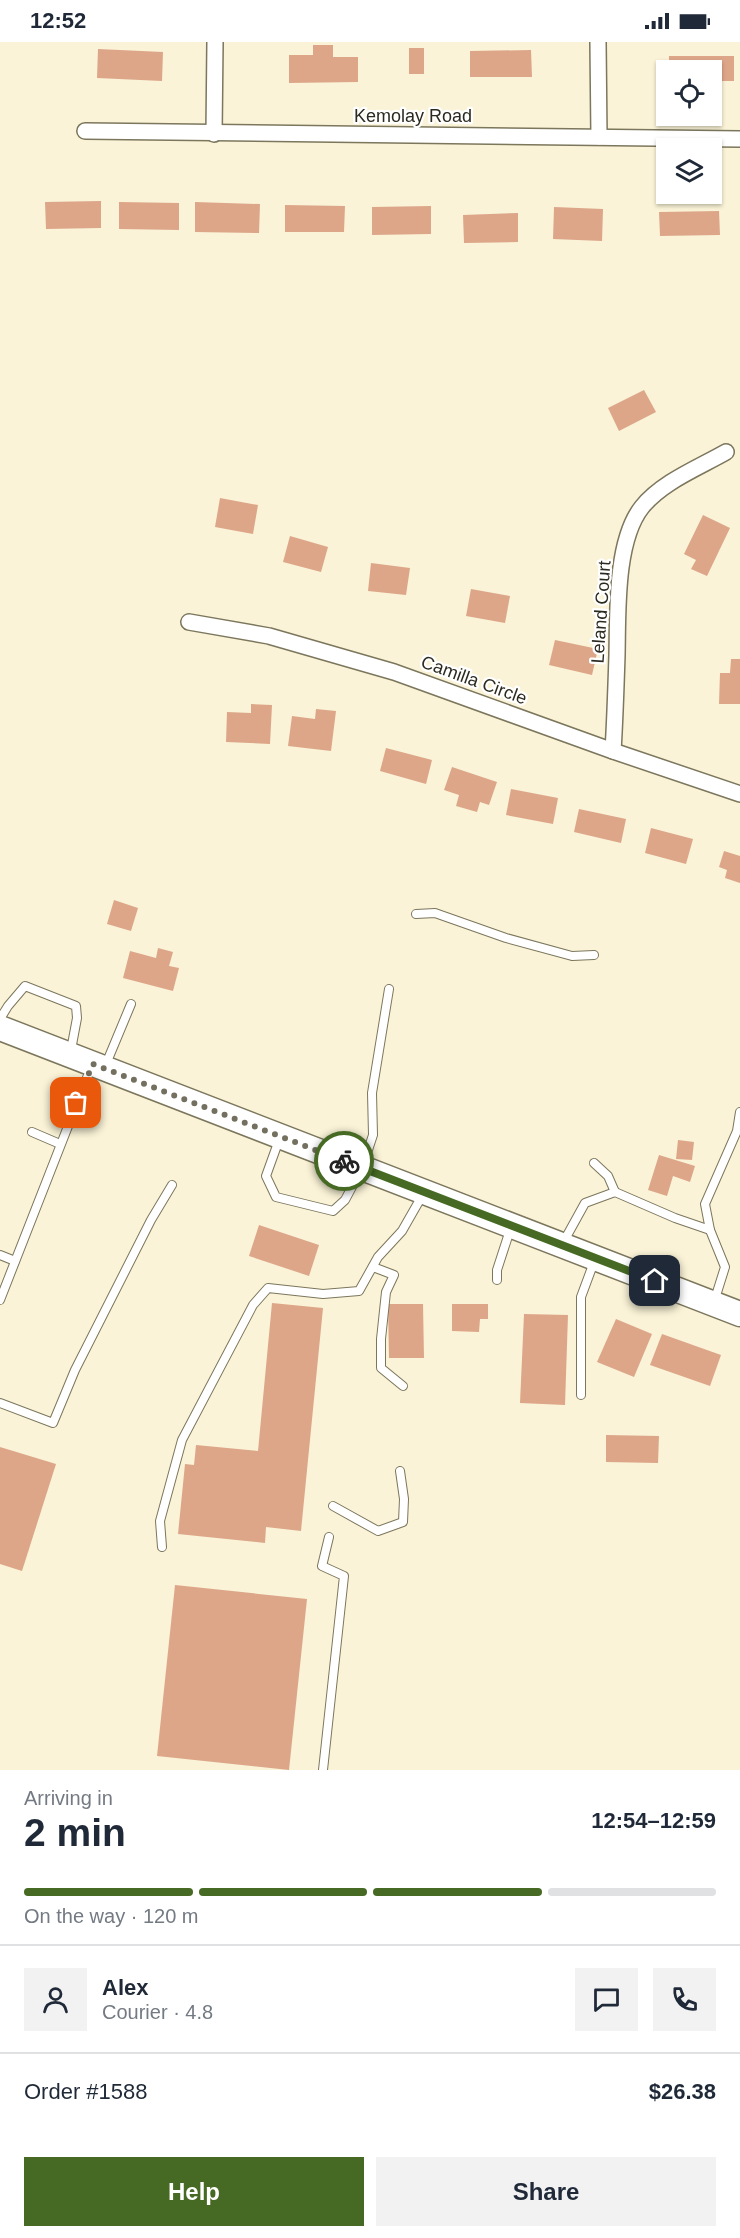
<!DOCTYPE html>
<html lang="en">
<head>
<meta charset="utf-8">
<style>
	:root { --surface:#fff; --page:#f2f2f3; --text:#1f2937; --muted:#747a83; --line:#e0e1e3; --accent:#466a23 }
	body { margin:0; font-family:Arial,sans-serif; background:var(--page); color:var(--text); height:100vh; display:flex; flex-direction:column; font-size:22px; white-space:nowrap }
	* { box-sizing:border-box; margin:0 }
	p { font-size:20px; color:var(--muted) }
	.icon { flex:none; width:33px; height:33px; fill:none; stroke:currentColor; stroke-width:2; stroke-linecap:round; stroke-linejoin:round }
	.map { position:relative; height:1728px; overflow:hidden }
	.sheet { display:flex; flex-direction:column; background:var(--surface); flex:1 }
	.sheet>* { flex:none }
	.fabs { position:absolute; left:656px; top:18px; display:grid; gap:12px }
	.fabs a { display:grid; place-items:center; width:66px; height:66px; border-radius:0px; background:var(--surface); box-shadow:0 2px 4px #0004; font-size:30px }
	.pin { position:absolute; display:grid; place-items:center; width:51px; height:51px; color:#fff; margin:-26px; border-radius:12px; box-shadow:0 3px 9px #0006 }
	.courier { position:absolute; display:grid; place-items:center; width:60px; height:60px; margin:-30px; border:4px solid #466a23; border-radius:50%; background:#fff; color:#222; box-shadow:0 2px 8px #0007 }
	.head em { font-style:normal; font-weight:700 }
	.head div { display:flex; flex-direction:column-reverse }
	.head { display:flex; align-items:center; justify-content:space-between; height:102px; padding:0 24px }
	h1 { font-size:39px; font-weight:700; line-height:45px }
	.bar { display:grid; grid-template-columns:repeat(4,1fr); gap:9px 6px; align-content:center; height:72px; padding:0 24px }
	.bar i { height:8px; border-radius:4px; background:var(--line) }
	.bar .active { background:var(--accent) }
	.bar p { grid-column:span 4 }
	.line { display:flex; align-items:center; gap:15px; padding:0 24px; border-top:2px solid var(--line) }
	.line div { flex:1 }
	.round { display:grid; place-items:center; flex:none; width:63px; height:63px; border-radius:0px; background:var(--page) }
	.cta { display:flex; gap:12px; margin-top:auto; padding:12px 24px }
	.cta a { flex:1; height:69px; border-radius:0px; background:var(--accent); color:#fff; font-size:24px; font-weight:700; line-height:69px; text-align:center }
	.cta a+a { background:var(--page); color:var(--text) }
	.status { display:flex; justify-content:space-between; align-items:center; height:42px; padding:0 30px; background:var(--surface); direction:ltr }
	.status svg { height:16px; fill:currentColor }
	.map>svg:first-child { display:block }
	.building { fill:#dda689 }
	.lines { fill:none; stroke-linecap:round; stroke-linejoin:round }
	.lane-casing { stroke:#7b765c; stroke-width:10 }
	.street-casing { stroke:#7b765c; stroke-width:18 }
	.primary-casing { stroke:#7b765c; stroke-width:27 }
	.lane { stroke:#fff; stroke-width:8 }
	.street { stroke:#fff; stroke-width:15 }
	.primary { stroke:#fff; stroke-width:24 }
	.done { stroke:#74705f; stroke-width:6; stroke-dasharray:0 10.8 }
	.route { stroke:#466a23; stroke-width:8 }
	.labels { text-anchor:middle; stroke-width:4.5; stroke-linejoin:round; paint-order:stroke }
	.street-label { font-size:18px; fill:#2c2a1f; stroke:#fff }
</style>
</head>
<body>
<div class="status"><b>12:52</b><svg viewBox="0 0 49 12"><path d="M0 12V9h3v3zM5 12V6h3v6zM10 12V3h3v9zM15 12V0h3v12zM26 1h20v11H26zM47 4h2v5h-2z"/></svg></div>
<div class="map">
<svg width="740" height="1728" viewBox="0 0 740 1728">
	<rect width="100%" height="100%" fill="#faf3d7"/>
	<g class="building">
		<polygon points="313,3 333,3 333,15 358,15 358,40 289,41 289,13 313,13"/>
		<rect x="409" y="6" width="15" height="26"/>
		<polygon points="98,7 163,10 162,39 97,36"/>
		<polygon points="531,8 532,35 470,35 470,9"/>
		<polygon points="669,14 734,14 734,39 719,39 719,45 711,45 711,28 669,28"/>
		<polygon points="101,159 101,186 46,187 45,160"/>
		<polygon points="119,160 179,161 179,188 119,187"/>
		<polygon points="195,160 260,162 259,191 195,190"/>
		<polygon points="285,163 345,164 344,190 285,190"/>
		<polygon points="431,164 431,192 372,193 372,165"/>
		<polygon points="554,165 603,167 602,199 553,197"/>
		<polygon points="719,169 720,193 660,194 659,170"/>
		<polygon points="518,171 518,200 464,201 463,173"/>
		<polygon points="644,348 656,370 619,389 608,366"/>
		<polygon points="220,456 258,463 253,492 215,485"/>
		<polygon points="703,473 730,486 707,534 691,527 696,518 684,512"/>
		<polygon points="290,494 328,505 321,530 283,520"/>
		<polygon points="371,521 410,526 406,553 368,549"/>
		<polygon points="471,547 510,554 505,581 466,574"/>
		<polygon points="555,598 598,607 592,633 549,623"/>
		<polygon points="731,617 740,617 740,662 719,662 720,631 730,631"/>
		<polygon points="251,662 272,663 270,702 226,700 227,670 251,671"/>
		<polygon points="316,667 336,669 331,709 288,704 292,674 315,677"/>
		<polygon points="386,706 432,718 426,742 380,729"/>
		<polygon points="452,725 497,740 489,763 480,760 477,770 456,764 459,753 444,748"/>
		<polygon points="511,747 558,756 553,782 506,773"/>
		<polygon points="579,767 626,777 621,801 574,790"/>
		<polygon points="651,786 693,797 686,822 645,811"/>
		<polygon points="724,809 740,814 740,841 725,836 727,828 719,825"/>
		<polygon points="114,858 138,866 131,889 107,882"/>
		<polygon points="158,906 173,910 169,924 179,926 173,949 123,936 130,909 156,916"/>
		<polygon points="678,1098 694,1100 692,1118 676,1117"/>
		<polygon points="659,1113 695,1124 690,1140 673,1134 667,1154 648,1148"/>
		<polygon points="259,1183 319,1203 309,1234 249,1214"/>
		<polygon points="272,1261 323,1266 301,1489 266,1485 265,1501 178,1492 185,1422 194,1423 196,1403 258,1409"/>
		<polygon points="388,1262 423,1262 424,1316 389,1316"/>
		<polygon points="452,1262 488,1262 488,1277 480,1277 479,1290 452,1289"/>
		<polygon points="524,1272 568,1273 565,1363 520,1361"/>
		<polygon points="616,1277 652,1292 634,1335 597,1320"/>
		<polygon points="662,1292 721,1313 710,1344 650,1323"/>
		<polygon points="606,1393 659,1394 658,1421 606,1420"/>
		<polygon points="0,1405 56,1422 22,1529 0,1522"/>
		<polygon points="175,1543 307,1557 289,1728 157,1714"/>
	</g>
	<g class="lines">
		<defs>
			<g id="lane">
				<polyline points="416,872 435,871 506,896 572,914 594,913"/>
				<polyline points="0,977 8,964 25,944 76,964 77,976 71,1008"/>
				<polyline points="106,1022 131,962"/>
				<polyline points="32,1090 60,1102"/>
				<polyline points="279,1098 266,1134 276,1155 333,1169 345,1158 362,1126 373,1093 372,1051 389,947"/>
				<polyline points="594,1121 608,1134 615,1150"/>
				<polyline points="710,1188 705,1162 737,1089 740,1070"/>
				<polyline points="564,1199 585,1161 615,1150 675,1176 710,1188 725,1225 714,1260"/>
				<polyline points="0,1213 15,1219"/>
				<polyline points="373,1225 394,1233 386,1250 381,1297 381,1326 403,1344"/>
				<polyline points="497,1238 497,1228 511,1185"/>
				<polyline points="0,1258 92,1023"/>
				<polyline points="581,1353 581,1255 594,1220"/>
				<polyline points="0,1361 53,1381 75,1328 151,1178 172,1143"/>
				<polyline points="333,1464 378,1489 403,1480 404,1457 400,1429"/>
				<polyline points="162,1505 160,1479 182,1398 253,1263 268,1246 323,1252 359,1249 378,1215 402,1189 422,1154"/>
				<polyline points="323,1728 344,1534 322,1524 329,1495"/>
			</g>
			<g id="street">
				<polyline points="598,0 599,95"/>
				<polyline points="85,89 740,97"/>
				<polyline points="214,92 215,0"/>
				<polyline points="189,580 269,594 394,630 613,709 740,752"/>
				<path d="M613,709C615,677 616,645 617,613C618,571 615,499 642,465C662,440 698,426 726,410"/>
			</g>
			<polyline id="primary" points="0,986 740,1272"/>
		</defs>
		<use href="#lane" class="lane-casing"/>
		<use href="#street" class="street-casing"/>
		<use href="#primary" class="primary-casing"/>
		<use href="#lane" class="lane"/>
		<use href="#street" class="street"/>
		<use href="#primary" class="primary"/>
	</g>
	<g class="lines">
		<polyline class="done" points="76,1061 93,1022 344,1119"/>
		<polyline class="route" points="344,1119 655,1239"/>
	</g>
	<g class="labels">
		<g class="street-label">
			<text x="413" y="80">Kemolay Road</text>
			<text transform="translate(601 570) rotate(-86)" y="6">Leland Court</text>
			<text transform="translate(474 638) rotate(20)" y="6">Camilla Circle</text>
		</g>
	</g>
</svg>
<div class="fabs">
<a><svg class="icon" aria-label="locate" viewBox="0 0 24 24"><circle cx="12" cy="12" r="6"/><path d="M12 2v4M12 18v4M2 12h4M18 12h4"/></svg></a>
<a><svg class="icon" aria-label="layers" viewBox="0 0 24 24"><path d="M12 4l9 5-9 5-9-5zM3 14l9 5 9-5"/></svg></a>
</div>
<div class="pin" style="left:76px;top:1061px;background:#ea580c"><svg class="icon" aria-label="bag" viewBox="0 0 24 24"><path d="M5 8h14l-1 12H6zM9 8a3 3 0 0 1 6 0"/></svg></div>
<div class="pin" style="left:655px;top:1239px;background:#1f2937"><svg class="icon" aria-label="home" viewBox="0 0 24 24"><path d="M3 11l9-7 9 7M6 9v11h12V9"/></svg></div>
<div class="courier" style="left:344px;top:1119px"><svg class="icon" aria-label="bike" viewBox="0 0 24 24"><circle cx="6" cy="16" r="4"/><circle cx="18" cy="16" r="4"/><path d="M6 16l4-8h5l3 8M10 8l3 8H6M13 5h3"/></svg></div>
</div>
<section class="sheet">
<div class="head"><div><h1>2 min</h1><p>Arriving in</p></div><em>12:54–12:59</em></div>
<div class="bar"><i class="active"></i><i class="active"></i><i class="active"></i><i></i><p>On the way · 120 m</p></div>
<div class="line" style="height:108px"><a class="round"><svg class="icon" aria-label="person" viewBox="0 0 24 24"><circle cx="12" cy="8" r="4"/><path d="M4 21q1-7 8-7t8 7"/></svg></a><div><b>Alex</b><p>Courier · 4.8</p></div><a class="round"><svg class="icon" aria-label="chat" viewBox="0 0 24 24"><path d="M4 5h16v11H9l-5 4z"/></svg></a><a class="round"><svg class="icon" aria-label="phone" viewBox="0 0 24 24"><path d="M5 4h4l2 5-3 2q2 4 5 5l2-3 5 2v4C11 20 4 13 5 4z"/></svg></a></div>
<div class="line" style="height:78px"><div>Order #1588</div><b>$26.38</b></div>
<div class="cta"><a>Help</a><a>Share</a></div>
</section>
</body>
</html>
